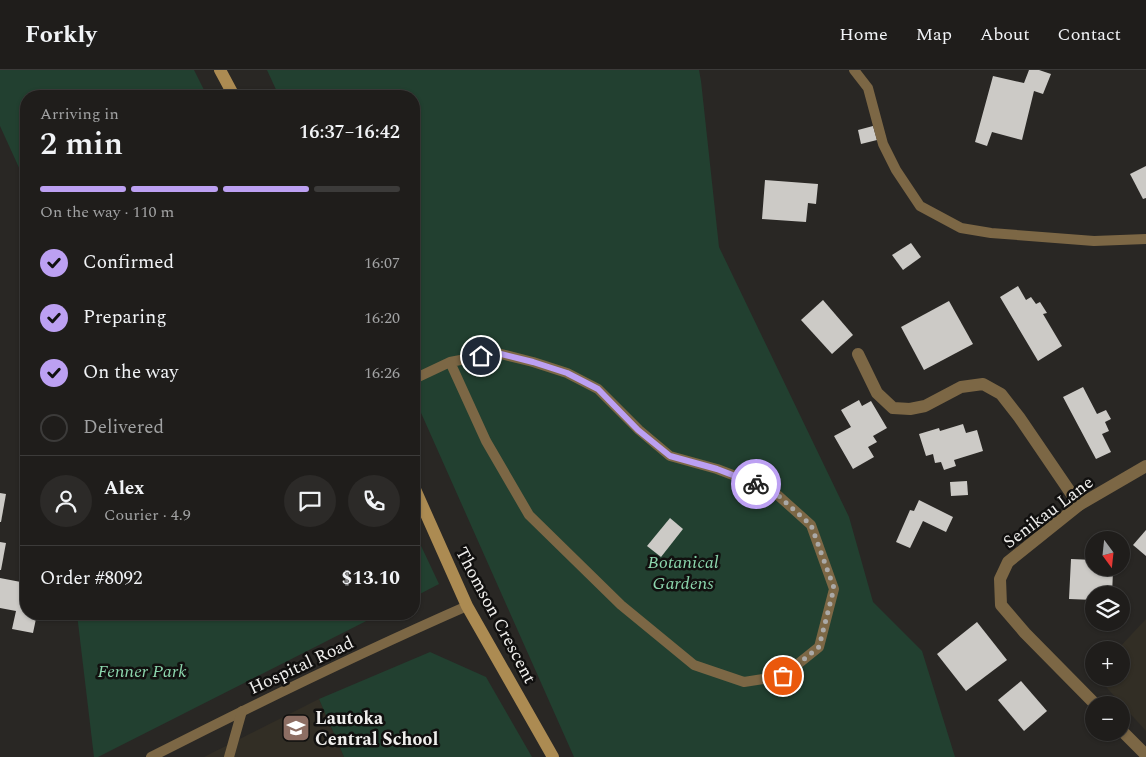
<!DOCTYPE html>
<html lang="en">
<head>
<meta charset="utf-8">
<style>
	:root { --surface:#1f1d1b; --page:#2c2a28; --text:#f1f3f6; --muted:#a1a2a3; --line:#3c3b3a; --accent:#bca0f2 }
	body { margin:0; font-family:Spectral,serif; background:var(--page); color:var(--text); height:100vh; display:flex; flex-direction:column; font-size:19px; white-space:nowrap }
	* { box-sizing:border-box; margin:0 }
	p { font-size:16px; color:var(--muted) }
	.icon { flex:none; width:28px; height:28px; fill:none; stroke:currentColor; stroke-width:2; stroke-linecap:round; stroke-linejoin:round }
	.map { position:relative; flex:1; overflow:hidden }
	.sheet { position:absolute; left:20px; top:20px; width:400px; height:530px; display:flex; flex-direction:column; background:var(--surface); border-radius:20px; box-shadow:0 1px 4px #0004,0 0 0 1px var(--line) }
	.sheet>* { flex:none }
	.needle { width:32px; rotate:165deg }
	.controls { position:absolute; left:1085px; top:461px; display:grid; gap:10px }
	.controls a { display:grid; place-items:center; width:45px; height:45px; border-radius:50%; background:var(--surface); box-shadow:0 1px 4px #0004,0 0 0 1px var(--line); font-size:25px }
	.pin { position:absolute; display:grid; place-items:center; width:42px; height:42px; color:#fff; margin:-21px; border:2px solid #fff; border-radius:50%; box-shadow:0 1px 5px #0007 }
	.courier { position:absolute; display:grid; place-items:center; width:50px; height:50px; margin:-25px; border:4px solid #bca0f2; border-radius:50%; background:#fff; color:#222; box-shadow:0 1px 6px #0007 }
	.headline em { font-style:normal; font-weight:600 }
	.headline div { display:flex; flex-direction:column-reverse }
	.headline { display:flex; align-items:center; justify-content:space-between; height:85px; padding:0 20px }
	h1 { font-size:32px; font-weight:600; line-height:38px }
	.bar { display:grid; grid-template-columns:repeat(4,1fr); gap:8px 5px; align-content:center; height:60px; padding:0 20px }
	.bar i { height:6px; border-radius:4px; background:var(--line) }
	.bar .selected { background:var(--accent) }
	.bar p { grid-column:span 4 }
	.line { display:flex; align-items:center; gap:12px; padding:0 20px; border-top:1px solid var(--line) }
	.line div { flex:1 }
	.round { display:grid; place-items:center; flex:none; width:52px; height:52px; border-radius:26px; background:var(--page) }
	ol { padding:0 20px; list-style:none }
	li { display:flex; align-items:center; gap:15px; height:55px }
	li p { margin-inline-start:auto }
	li .icon { padding:5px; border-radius:50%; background:var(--accent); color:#111; stroke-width:4 }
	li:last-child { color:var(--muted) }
	li i { width:28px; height:28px; border:2px solid var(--line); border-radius:50% }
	header { display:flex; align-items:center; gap:30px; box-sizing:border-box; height:70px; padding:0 25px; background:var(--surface); border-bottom:1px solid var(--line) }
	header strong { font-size:24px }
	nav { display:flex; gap:28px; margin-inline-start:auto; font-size:18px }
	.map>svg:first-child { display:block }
	.built { fill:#322e25 }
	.green { fill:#224030 }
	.building { fill:#cccac6 }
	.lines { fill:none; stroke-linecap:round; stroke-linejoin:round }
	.lane { stroke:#7c6745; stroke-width:10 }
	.street { stroke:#7c6745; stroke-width:12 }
	.secondary { stroke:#ac8b52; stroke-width:12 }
	.done { stroke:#aaa9a7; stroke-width:5; stroke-dasharray:0 9 }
	.route { stroke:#bca0f2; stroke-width:6 }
	.labels { text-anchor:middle; stroke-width:5; stroke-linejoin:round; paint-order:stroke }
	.street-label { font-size:18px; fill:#f0efed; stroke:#11100f }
	.park-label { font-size:18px; font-style:italic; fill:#8cd6ad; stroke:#11100f }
	.poi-label { font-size:18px; font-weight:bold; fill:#f0efed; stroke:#11100f; text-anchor:start }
</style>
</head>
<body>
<header>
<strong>Forkly</strong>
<nav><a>Home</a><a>Map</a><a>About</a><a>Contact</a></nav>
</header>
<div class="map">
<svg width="1146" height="687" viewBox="0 0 1146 687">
	<rect width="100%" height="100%" fill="#292724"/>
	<g class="built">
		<polygon points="1146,549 1146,661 1098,608 1121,608 1121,580 1117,580"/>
		<polygon points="319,629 344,687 204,687"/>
	</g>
	<g class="green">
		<polygon points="0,0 194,0 207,26 26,26 26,113 0,56"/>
		<polygon points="267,0 699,0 701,11 719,177 849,447 873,532 922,581 955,687 574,687 414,327 414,26 279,26"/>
		<polygon points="414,461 439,514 414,527"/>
		<polygon points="77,544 380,544 98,687 94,687"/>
		<polygon points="430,582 486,607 532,687 344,687 319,629"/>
	</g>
	<g class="building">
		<polygon points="1029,0 1039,0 1051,4 1043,24 1034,21 1022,70 992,62 987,76 975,72 993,6 1024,13"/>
		<polygon points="873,56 877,70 861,74 858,60"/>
		<polygon points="1146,96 1146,128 1143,129 1130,104"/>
		<polygon points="765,110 818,114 816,134 808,133 806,152 762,149"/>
		<polygon points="911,173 921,187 903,200 892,185"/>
		<polygon points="1018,216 1026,230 1031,227 1036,234 1040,232 1047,243 1043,244 1062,276 1038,291 1000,227"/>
		<polygon points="823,230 853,265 832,284 801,250"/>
		<polygon points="949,231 973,274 924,300 901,257"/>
		<polygon points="1083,317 1097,344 1106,340 1111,349 1105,352 1109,361 1102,364 1111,382 1096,389 1063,327"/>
		<polygon points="859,330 862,336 871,331 887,358 873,366 877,372 868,377 874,387 853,399 834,366 851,357 841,340"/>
		<polygon points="963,354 966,363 977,360 983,381 954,390 956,396 944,400 941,392 935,393 933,384 926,386 919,364 939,358 940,361"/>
		<polygon points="967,411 968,425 951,426 950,412"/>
		<polygon points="0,423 6,424 1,452 0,452"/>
		<polygon points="919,430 953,447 946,462 923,451 910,478 896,472 910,440 914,441"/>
		<polygon points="670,448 683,459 661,487 647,476"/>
		<polygon points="1146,460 1146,486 1133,475"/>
		<polygon points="0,472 6,473 1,500 0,500"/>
		<polygon points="1071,489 1094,490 1094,498 1116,498 1113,501 1112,525 1094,525 1094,530 1069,529"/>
		<polygon points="0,508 26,513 26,544 37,544 33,563 12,559 16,541 0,538"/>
		<polygon points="977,552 1007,590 966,621 937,584"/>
		<polygon points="1021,611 1047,641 1024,661 998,630"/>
	</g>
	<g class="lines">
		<g class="lane">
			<polyline points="854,0 868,18 883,74 896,100 920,136 961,158 991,163 1094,171 1146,169"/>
			<polyline points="414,309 450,292 497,283 533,292 567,303 598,319 639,360 670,386 717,399 772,420 811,455 834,519 819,577 783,606 744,612 694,595 621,535 529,445 486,371 450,292"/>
			<path d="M151,687C255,634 360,583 467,536"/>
			<polyline points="229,687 242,641"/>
		</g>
		<g class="street">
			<polyline points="858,284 877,323 893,338 910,339 925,336 961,317 983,314 1001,324 1019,347 1079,435"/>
			<polyline points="1096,635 1025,563 1001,535 1000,509 1008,492 1079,435 1146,396"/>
			<polyline points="1121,660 1146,685"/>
		</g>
		<g class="secondary">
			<polyline points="220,0 234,26"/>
			<polyline points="414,417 467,536 553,687"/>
		</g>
	</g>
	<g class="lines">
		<polyline class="done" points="756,414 772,420 811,455 834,518 819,577 783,606"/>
		<polyline class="route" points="481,286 497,283 533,292 567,303 598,319 638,360 670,386 717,399 756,414"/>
	</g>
	<defs>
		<symbol id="school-square" viewBox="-11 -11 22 22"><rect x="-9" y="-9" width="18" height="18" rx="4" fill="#8d6e63" stroke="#11100f"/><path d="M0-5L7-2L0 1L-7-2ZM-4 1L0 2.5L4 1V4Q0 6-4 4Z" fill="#fff"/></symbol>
	</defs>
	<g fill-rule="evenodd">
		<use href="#school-square" x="280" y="642" width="32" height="32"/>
	</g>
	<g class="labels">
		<g class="street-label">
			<text transform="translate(1048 442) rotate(-37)" y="6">Senikau Lane</text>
			<text transform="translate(496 545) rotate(62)" y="6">Thomson Crescent</text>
			<text transform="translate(301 595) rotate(-25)" y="6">Hospital Road</text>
		</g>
		<g class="park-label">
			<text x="683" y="498">Botanical<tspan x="683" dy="21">Gardens</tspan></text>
			<text x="142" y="607">Fenner Park</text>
		</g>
		<g class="poi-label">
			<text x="315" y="654">Lautoka<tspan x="315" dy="21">Central School</tspan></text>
		</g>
	</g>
</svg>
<div class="controls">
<a><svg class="needle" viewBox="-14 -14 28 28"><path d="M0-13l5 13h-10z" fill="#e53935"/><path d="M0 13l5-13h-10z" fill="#a1a2a3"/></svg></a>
<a><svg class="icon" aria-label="layers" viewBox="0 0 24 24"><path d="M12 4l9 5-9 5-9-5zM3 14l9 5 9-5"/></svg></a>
<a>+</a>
<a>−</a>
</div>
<div class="pin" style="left:783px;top:606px;background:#ea580c"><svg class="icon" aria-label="bag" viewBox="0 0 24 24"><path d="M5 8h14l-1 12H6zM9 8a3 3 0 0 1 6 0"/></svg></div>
<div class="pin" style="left:481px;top:286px;background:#1f2937"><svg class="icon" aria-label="home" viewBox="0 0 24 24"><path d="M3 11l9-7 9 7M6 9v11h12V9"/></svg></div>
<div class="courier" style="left:756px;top:414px"><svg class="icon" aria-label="bike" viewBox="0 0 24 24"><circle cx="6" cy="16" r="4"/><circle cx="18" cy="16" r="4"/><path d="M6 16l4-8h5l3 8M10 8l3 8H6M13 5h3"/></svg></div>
<section class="sheet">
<div class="headline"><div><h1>2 min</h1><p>Arriving in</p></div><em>16:37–16:42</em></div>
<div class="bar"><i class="selected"></i><i class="selected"></i><i class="selected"></i><i></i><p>On the way · 110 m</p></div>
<ol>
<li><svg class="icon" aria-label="check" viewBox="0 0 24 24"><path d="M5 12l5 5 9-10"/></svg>Confirmed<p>16:07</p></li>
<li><svg class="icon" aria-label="check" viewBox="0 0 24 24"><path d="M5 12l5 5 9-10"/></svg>Preparing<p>16:20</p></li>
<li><svg class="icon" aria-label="check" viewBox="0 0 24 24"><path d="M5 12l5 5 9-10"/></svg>On the way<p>16:26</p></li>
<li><i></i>Delivered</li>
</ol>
<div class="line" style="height:90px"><a class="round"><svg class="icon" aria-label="person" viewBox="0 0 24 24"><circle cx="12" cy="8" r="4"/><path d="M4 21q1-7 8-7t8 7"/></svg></a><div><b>Alex</b><p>Courier · 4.9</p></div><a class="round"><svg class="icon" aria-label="chat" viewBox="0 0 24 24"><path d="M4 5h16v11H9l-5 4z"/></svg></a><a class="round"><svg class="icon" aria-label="phone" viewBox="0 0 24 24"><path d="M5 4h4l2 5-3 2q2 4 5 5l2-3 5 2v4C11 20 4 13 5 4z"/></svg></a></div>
<div class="line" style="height:65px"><div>Order #8092</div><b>$13.10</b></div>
</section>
</div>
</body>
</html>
